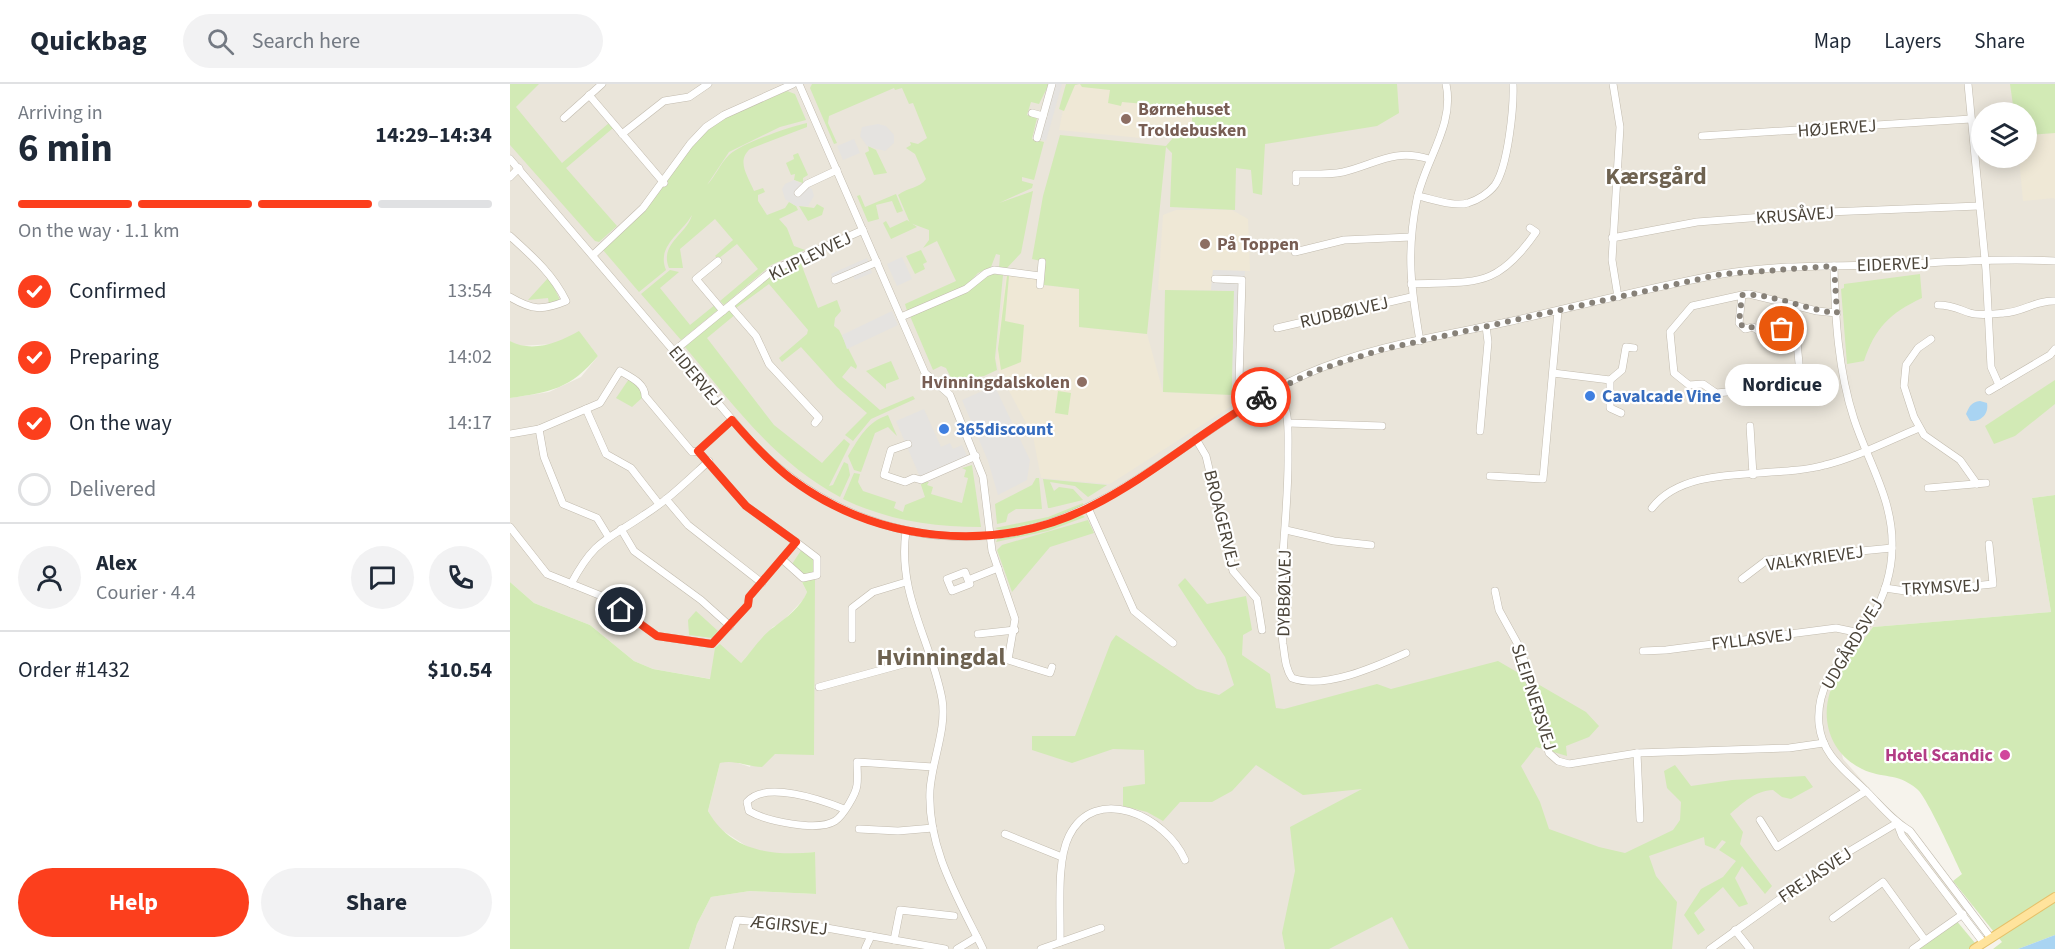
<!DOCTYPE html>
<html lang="en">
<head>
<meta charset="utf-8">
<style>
	:root { --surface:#fff; --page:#f2f2f3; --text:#1f2937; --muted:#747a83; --line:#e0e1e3; --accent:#fc3f1d }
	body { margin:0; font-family:"Source Sans 3",sans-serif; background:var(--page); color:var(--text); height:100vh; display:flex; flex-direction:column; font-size:22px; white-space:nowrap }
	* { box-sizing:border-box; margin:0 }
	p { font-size:20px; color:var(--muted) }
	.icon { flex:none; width:33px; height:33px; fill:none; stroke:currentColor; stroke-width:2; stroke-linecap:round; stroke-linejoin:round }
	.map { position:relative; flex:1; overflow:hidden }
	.drawer { display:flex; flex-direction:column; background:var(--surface); width:510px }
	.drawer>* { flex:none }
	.tools { position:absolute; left:1461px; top:18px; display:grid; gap:12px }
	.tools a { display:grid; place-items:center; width:66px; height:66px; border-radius:50%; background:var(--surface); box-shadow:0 3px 15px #0003; font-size:30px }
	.pin { position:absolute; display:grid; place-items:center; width:51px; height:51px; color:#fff; margin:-26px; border:3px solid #fff; border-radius:50%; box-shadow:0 2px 6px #0007 }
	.courier { position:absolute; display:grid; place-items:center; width:60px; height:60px; margin:-30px; border:4px solid #fc3f1d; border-radius:50%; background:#fff; color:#222; box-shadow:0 2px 8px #0007 }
	.bubble { position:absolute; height:42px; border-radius:21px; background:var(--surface); box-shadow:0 3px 15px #0003; font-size:20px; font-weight:700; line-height:42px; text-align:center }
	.headline em { font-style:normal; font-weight:700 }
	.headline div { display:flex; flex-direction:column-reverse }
	.headline { display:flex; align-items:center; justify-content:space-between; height:102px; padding:0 18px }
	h1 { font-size:39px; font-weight:700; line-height:45px }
	.bar { display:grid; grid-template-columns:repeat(4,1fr); gap:9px 6px; align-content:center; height:72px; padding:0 18px }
	.bar i { height:8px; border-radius:4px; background:var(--line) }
	.bar .selected { background:var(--accent) }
	.bar p { grid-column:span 4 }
	.line { display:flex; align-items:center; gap:15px; padding:0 18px; border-top:2px solid var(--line) }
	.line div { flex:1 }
	.round { display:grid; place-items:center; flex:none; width:63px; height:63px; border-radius:32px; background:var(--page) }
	ol { padding:0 18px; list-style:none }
	li { display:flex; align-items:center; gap:18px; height:66px }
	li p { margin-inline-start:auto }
	li .icon { padding:6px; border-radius:50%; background:var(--accent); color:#fff; stroke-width:4 }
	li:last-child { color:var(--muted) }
	li i { width:33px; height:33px; border:3px solid var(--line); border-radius:50% }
	.button { display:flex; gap:12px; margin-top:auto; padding:12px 18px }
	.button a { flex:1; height:69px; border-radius:36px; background:var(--accent); color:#fff; font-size:24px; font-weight:700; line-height:69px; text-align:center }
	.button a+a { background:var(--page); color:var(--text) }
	header { display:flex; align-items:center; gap:36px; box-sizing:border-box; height:84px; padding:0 30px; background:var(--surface); border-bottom:2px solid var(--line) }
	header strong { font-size:28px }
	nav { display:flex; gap:33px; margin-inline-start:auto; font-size:21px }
	.search { width:420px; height:54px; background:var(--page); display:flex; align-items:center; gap:15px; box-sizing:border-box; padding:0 21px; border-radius:33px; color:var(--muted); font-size:22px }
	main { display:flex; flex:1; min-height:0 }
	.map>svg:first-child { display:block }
	.residential { fill:#eae5da; fill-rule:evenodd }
	.education { fill:#efe8d6 }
	.green { fill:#d2eab5 }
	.parking { fill:#e5e3e0 }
	.water { fill:#a9d4f2 }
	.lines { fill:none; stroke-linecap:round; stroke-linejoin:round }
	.minor-casing { stroke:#c2bbae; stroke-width:8 }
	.major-casing { stroke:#e6c16a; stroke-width:10 }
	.minor { stroke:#fff; stroke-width:7 }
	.major { stroke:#ffe39c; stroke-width:8 }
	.done { stroke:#878178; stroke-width:6; stroke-dasharray:0 10.8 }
	.route { stroke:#fc3f1d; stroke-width:8 }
	.education-dot { fill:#8d6e63; stroke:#fff; stroke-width:2 }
	.shop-dot { fill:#3f7fe0; stroke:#fff; stroke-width:2 }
	.hotel-dot { fill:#d1479c; stroke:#fff; stroke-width:2 }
	.labels { text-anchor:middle; stroke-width:4.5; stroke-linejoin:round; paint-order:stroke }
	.education-label { font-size:18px; font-weight:bold; fill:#785e54; stroke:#fff; text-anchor:start }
	.street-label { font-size:18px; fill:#4b4439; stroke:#fff }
	.shop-label { font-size:18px; font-weight:bold; fill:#366cbe; stroke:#fff; text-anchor:start }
	.hotel-label { font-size:18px; font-weight:bold; fill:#b23c85; stroke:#fff; text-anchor:end }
	.district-label { font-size:24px; font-weight:bold; fill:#6e6250; stroke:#fff }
</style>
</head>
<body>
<header>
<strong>Quickbag</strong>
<div class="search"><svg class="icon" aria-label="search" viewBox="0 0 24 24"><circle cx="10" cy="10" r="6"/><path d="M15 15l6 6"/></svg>Search here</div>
<nav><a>Map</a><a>Layers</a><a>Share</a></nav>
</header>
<main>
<section class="drawer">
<div class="headline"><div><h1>6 min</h1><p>Arriving in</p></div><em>14:29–14:34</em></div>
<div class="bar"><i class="selected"></i><i class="selected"></i><i class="selected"></i><i></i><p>On the way · 1.1 km</p></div>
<ol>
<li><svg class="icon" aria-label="check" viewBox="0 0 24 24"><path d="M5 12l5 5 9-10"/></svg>Confirmed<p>13:54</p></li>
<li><svg class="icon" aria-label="check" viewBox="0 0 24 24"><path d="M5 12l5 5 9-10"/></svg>Preparing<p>14:02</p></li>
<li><svg class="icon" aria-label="check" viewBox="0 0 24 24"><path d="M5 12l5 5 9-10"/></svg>On the way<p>14:17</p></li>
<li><i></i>Delivered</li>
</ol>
<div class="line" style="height:108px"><a class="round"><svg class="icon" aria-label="person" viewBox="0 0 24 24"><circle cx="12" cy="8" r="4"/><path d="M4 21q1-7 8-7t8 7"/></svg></a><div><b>Alex</b><p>Courier · 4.4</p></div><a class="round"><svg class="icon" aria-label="chat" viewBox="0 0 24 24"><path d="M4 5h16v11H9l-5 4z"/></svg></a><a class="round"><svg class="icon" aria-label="phone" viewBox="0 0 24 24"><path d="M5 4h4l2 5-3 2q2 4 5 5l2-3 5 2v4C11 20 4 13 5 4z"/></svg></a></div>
<div class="line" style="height:78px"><div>Order #1432</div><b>$10.54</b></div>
<div class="button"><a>Help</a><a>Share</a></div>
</section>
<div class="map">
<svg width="1545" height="865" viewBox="0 0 1545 865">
	<rect width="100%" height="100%" fill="#f6f3ec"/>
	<path class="residential" d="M26,0H1545V411L1522,414L1541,528L1363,543L1320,608L1333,675L1463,822L1406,865H179L187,840L201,813L240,807L305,810V768L274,771L241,765L207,743L198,727L210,679L220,676L240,683L305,496L292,498L297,508L294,515L271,539L263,543L230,580L210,561L201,595L143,585L124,577L80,541L24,519L0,498V314L39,308L71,293L88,272L69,248L45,260L9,262L0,257V24ZM1472,28H1516V74H1472Z"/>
	<g class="education">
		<polygon points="558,0 599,0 612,18 683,24 682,46 631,54 549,46"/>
		<polygon points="1545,49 1545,116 1544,114 1513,117 1509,74 1516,74 1517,51"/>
		<polygon points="666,126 722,126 738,135 740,187 703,186 701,206 648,206 653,131"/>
		<polygon points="496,188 530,192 530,201 569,205 569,243 637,250 653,308 733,311 734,314 600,400 531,394 523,352 489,288 486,276"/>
	</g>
	<g class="green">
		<polygon points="0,0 29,0 6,23 52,79 99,39 103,44 56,84 107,142 89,158 85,157 0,61"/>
		<path d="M302,0H539L529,20L521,18L517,31L527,34L522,55L534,58L524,96L512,93V97L523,100L522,104L489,119L523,107L511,169L496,185L489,184L490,171L486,170L481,183L468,189L456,202L397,227L395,220L446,197L427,157L413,164L419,156V146L400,139L388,111C398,103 409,105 416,95L405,70L396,64L401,61L400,58L408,60L417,54L403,19L399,20L392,4L385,6L384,4L319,32L318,39L327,59L324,60L300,4Z"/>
		<polygon points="556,0 887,0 889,29 867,42 755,60 752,111 743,109 741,86 726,84 725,126 660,123 662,69 656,63 637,250 569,243 569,205 534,201 535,178 522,175 533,112 550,51 656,62 668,48 682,46 682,24 612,18 611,22 598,19 600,6 572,3 570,0 565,1 554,27 549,25"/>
		<polygon points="1500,0 1545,0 1545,49 1517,51 1516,28 1504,28"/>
		<path d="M277,7L285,10L296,36L270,43L219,68L197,101C205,93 210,80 219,71C232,59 279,43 297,39V43L240,65C226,77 238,92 244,107L253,104L255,108L248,111V117L257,131L275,124L279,118L286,122L288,126L269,135L277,144L284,162L295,166L261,181L214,221L210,217L248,185L227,160L208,175L205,172L223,156L205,135L170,165L173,184H159C149,160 177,150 182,131C172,149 146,162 156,186L129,208L93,166L139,121L179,65L196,47L216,33Z"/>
		<polygon points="358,62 366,66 377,89 364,91 355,69 359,67"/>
		<polygon points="288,69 298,91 293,94 293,99 284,96 285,90 281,91 276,79 284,75 283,71"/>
		<polygon points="386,110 393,127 387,129 382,117 366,121 369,135 358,138 347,112 350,111 355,123"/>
		<polygon points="307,120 314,124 312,131 298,137 289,122 304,124"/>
		<polygon points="397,136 407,143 381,155 373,139 376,137 380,144"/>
		<polygon points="411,166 417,178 413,180 415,185 405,190 396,172"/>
		<polygon points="290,177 308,224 327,216 331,227 325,234 324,242 329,246 347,282 346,285 341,282 332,293 370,326 403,312 405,315 361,335 343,357 335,351 357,329 327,303 291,263 272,278 269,274 297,250 298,246 259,200 226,224 226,220 263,189"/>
		<polygon points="160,186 169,188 150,204 180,241 206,220 209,225 171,256 131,210"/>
		<polygon points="483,190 493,191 485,274 487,286 474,292 442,296 436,284 431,282 423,286 400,232"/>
		<path d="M1410,190L1412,214C1380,229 1365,244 1354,277L1337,280L1331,205L1334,204V200Z"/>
		<polygon points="497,192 499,192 495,237 514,241 511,278 491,286 488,265"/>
		<polygon points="39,193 50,216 39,220 38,214 18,216"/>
		<polygon points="655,206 724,207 722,311 653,308"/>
		<path d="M218,226L226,230L197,254L264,341L312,379L334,355L340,360L319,402L323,401L334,378L338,380L340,391L330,413C264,378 222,319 175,263Z"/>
		<path d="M69,247L88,272C60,305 41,308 0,314V257C22,269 48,259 69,247Z"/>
		<polygon points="381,277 389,295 376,300 376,305 356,287"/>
		<polygon points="119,295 133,307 133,313 122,323 106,314"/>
		<polygon points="1545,296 1545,320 1505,352 1484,360 1475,342"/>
		<polygon points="548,307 561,309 558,331 545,329"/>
		<path d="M378,331L387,352L378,343L365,349L351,388L344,386L338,372C349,354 357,338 378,331Z"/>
		<path d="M462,381L471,443C422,443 377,436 333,415L344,389L350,390L348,398L353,407L386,418L384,424L393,428L395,421L415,413L410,398H419L417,401L423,403L421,410L452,419L458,394L454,393L456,386L452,384Z"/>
		<polygon points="526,394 529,394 532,425 506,425 498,430 496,438 487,440 485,420 522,401"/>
		<polygon points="533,395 597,401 578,413 565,402 540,398 544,407 549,403 563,405 573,416 540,424 538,424"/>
		<path d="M1545,411V851L1508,865H1483L1492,858L1443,797L1452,790C1444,774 1417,713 1407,705C1387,688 1372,695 1352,685C1323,671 1310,640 1320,608C1328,585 1349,563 1363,543L1541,528L1522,414Z"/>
		<path d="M573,419V422C546,434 519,442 490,446L485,444L538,433Z"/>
		<polygon points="572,431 575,433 538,447 486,458 488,454 521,448"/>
		<polygon points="578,436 584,449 540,463 502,508 487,466 492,461"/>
		<polygon points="292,465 305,475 303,489 294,491 282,480"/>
		<path d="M675,494L697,520L736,512L742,546L733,551L732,571L760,590L766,624L774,625L867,600L881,605L988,577L1076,628L1089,642L1079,653L1056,662L1057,672L1026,663L1011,682L1030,718L1039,745L1089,763L1115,769L1163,746L1170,736L1171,718L1157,704L1154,687L1165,681L1181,702L1222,696L1295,692L1303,703L1281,715L1272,713L1263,706C1245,707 1234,718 1220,730L1233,748L1230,760L1262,802L1255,810L1232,782L1225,794L1238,820L1229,823L1213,803L1184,829L1195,846L1188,851L1174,831L1191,805L1213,793L1226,777L1209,766L1216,758L1212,756L1205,765L1195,761L1194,753L1139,772L1146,792L1167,818L1162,865H899L882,833L819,865H775L772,849L785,787L780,743L852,705L793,711L746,681L722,707L702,718H670L653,737L637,728L613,722V703L635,700L634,666L603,665L562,679L522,666V652H565L601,558L606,551L687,605L709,611L724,601L715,573L668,501Z"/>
		<path d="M305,495L304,671L265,670L252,683C237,683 225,675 210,679L198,727C221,768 262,772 305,768L306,810L240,807L201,813L187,840L179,865H0V498L24,519L80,541L124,577L143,585L200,595L205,564L210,560L231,579C241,568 251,552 264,543C276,534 291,523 297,508L292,498Z"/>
		<polygon points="186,527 208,547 202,554 179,551 178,536"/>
		<polygon points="1445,835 1470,865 1406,865"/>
	</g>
	<g class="parking">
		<polygon points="545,0 552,0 536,57 530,55"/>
		<polygon points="368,40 376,42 384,51 384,59 375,67 357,62 350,52 352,43"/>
		<polygon points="344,55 350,69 333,76 327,62"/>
		<polygon points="284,96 302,105 304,112 298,122 286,122 275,115 272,105 275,100"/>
		<polygon points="392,173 402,195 387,202 377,180"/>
		<polygon points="357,174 362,189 345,196 343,192 325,199 321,190"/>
		<polygon points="703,186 735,187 734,201 729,202 726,302 730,311 722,311 724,207 701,206"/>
		<polygon points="382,227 388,241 337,265 332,251"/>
		<polygon points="477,305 479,308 486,305 520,376 517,396 488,411 478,377 452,316"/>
		<polygon points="414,325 431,363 440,359 443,365 452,361 457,372 410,393 386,337"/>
	</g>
	<g class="water">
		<path d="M1470,317L1477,319C1479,330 1471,338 1460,337L1456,330C1459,323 1461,318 1470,317Z"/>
		<polygon points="1545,851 1545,865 1508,865"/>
	</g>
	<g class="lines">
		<defs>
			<g id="minor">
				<polyline points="289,0 415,289 440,311 473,393 482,467 505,535 498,576 540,589 542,583"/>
				<polyline points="1103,0 1110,43 1102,176 1108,213"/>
				<polyline points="1458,0 1476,186 1481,283 1489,301"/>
				<polyline points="79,11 154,99"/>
				<polyline points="522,29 533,32"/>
				<polyline points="54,34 92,0"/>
				<polyline points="112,50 154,17 179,13 198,0"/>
				<polyline points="1192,52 1461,35"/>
				<polyline points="527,54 542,0"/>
				<path d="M0,75L243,360C309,428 401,463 495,450C610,432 691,337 794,291C859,262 932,252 1002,237C1072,221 1141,203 1212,190C1264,181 1319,182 1371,181C1429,179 1487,174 1545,177"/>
				<polyline points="0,93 9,84"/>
				<path d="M786,98V90C801,90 818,91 833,88C866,80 884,64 919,75"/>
				<polyline points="288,109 297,100 327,86"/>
				<path d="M908,112C923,115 943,123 958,119C968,116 979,109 985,101C998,82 1004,23 1003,0"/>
				<path d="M0,152C22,172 43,190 56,217C32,227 22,226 0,213"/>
				<polyline points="1102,154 1187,138 1318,128 1469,122"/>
				<polyline points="784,161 785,168 834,156 901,153"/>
				<polyline points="83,171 133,124 180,60 196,43 214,31 283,0"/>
				<polyline points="208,177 186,195 213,227"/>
				<path d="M1324,182C1325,233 1328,286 1344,335C1358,378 1384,417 1382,464C1382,487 1374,513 1362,533C1340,568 1305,594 1309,640C1312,672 1336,687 1357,708C1371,722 1383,737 1400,747L1480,853"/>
				<polyline points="705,195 732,196 729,297 730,308 739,320"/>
				<polyline points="325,196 367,178"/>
				<path d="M901,200C965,197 986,206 1026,148L1020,144"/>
				<polyline points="530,201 532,178"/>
				<polyline points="1232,211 1229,239 1235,245 1243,243 1252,249 1272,245 1287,258 1290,290 1273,310 1250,312 1239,306 1206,309 1193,300 1179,301 1164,289 1160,248 1182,222 1232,211 1239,210 1307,227 1327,229"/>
				<path d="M1428,221C1442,221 1448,225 1460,229C1470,232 1484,230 1494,229C1513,228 1526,216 1545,217"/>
				<polyline points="220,222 246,252 259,280 309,334 305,339"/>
				<polyline points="391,233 456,205 476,189 484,186 530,192"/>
				<polyline points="767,244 901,213"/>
				<polyline points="1421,255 1408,264 1396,281 1394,302 1404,333 1414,351 1450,376 1467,400"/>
				<path d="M910,257C901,205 896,168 907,115C915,76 945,41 936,0"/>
				<polyline points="164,267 263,186 353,146"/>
				<polyline points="1043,289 1100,296 1112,286 1116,263 1124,264"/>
				<polyline points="1100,296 1100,324 1111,329"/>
				<path d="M768,304C780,326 778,347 778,371C779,431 766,502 773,560C775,572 775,584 782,594C814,606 867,582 896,569"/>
				<polyline points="1479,307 1540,271 1545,265"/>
				<polyline points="76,325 96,370 121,384 149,420"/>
				<polyline points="778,339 872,342"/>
				<polyline points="1240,342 1243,391"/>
				<polyline points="29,345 34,373 53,420 87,434 98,452"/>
				<polyline points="970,347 978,258 976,242"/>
				<path d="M0,350L29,345L90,319L110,287C120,293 135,299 135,312L182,368L188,367L236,422L286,458L239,513L238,521L202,560L147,552L94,513L37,490L0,443"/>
				<polyline points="686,355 696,372 723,487 747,515 752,546"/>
				<polyline points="398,360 381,366 374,391 395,398 404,394 411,396 466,372"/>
				<polyline points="188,367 222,336"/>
				<polyline points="980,392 1033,395 1048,227"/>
				<polyline points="1418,404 1476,399"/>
				<polyline points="156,415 178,441 252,499"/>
				<polyline points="578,424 624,527 663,559"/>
				<path d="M1142,424C1177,378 1262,396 1315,381C1347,373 1378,357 1409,344"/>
				<polyline points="111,445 124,467 191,516 220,542"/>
				<polyline points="776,446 824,457 861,461"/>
				<path d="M396,447C387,510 421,556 432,615C437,645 422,676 420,706C417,764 448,814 473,865"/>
				<polyline points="273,476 293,494 307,491 307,474 286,458"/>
				<polyline points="1232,495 1257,476 1382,464"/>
				<polyline points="458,496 460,500 442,507 437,495 455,488 458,496 488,484"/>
				<path d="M61,500C85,455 96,457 134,431C158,416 178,396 199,377"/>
				<polyline points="1375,504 1402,508 1483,500 1479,460"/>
				<polyline points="985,507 989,526 1011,566 1039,669 1048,677 1059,680 1127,669 1279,664 1314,659"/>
				<polyline points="468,550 505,546"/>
				<polyline points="342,555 342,524 363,508 396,498"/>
				<polyline points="1133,567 1156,566 1326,544 1350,549"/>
				<polyline points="309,603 419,573"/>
				<polyline points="1127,669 1130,735"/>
				<path d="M334,725C312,716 255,696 237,718L239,727C256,737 307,748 325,737C333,732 346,710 347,701C348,694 347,685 347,678L423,683"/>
				<polyline points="1250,736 1267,763 1356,707"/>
				<polyline points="1387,739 1392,752 1473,858"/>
				<polyline points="349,745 388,747 423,744"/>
				<polyline points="495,750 552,773"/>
				<polyline points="1323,834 1373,798 1415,856"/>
				<polyline points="1225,846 1240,865"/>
				<polyline points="384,856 390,826 444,832"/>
				<path d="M550,858C551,828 546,778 559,752C585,699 656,732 675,776"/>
				<polyline points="219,865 227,836 311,843 435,865"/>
				<polyline points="355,865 361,852"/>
				<polyline points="447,865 467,853"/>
				<polyline points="531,865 591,844"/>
				<polyline points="1200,865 1323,777 1387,739"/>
				<polyline points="1403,865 1453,830"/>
			</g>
			<polyline id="major" points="1464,865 1545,813"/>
		</defs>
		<use href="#minor" class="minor-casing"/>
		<use href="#major" class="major-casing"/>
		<use href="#minor" class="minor"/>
		<use href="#major" class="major"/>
	</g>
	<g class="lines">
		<path class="done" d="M751,313L805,287L870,266L1212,190L1324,182L1327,229C1295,226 1263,209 1232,211L1229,239L1235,244L1243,243L1252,249L1272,245"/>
		<path class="route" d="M111,526L147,552L202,560L238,521L239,513L286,458L236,422L188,367L222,336C240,357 258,377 280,394C365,458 482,471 578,424C639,394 692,347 751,313"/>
	</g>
	<g class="education-dot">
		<circle cx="616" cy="35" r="6"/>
		<circle cx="695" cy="160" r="6"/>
		<circle cx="572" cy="298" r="6"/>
	</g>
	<g class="shop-dot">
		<circle cx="1080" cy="312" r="6"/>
		<circle cx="434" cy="345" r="6"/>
	</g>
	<circle class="hotel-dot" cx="1495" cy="671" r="6"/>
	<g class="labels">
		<g class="education-label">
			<text x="628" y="31">Børnehuset<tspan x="628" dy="21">Troldebusken</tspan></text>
			<text x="707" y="166">På Toppen</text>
			<text x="560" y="304" text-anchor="end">Hvinningdalskolen</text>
		</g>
		<g class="street-label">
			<text transform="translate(1327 44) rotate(-4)" y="6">HØJERVEJ</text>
			<text transform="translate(1285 131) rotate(-4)" y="6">KRUSÅVEJ</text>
			<text transform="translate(300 172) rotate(-26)" y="6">KLIPLEVVEJ</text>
			<text transform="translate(1383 180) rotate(-2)" y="6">EIDERVEJ</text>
			<text transform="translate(834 228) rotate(-13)" y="6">RUDBØLVEJ</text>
			<text transform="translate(186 292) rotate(50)" y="6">EIDERVEJ</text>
			<text transform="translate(712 435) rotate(76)" y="6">BROAGERVEJ</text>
			<text transform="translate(1305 474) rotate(-8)" y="6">VALKYRIEVEJ</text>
			<text transform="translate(1431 503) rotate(-3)" y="6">TRYMSVEJ</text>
			<text transform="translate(774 509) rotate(-89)" y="6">DYBBØLVEJ</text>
			<text transform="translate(1242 555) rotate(-7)" y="6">FYLLASVEJ</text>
			<text transform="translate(1342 560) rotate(-59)" y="6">UDGÅRDSVEJ</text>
			<text transform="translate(1024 613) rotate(72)" y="6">SLEIPNERSVEJ</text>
			<text transform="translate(1305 791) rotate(-34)" y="6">FREJASVEJ</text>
			<text transform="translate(279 841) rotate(6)" y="6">ÆGIRSVEJ</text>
		</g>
		<g class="shop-label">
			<text x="1092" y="318">Cavalcade Vine</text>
			<text x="446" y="351">365discount</text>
		</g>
		<g class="hotel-label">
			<text x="1483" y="677">Hotel Scandic</text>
		</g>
		<g class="district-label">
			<text x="1146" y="100">Kærsgård</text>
			<text x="431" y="581">Hvinningdal</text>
		</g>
	</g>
</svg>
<div class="tools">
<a><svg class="icon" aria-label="layers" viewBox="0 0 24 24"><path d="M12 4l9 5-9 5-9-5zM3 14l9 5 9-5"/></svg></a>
</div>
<div class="pin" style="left:1272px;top:245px;background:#ea580c"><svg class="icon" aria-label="bag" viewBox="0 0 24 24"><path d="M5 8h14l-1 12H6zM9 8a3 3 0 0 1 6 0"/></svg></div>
<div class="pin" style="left:111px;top:526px;background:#1f2937"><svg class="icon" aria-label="home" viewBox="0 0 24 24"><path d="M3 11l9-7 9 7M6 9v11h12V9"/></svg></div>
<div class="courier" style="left:751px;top:313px"><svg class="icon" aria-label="bike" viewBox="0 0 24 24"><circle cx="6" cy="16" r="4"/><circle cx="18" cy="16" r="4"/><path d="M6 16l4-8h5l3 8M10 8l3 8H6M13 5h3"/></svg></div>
<div class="bubble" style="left:1215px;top:280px;width:114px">Nordicue</div>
</div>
</main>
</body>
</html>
